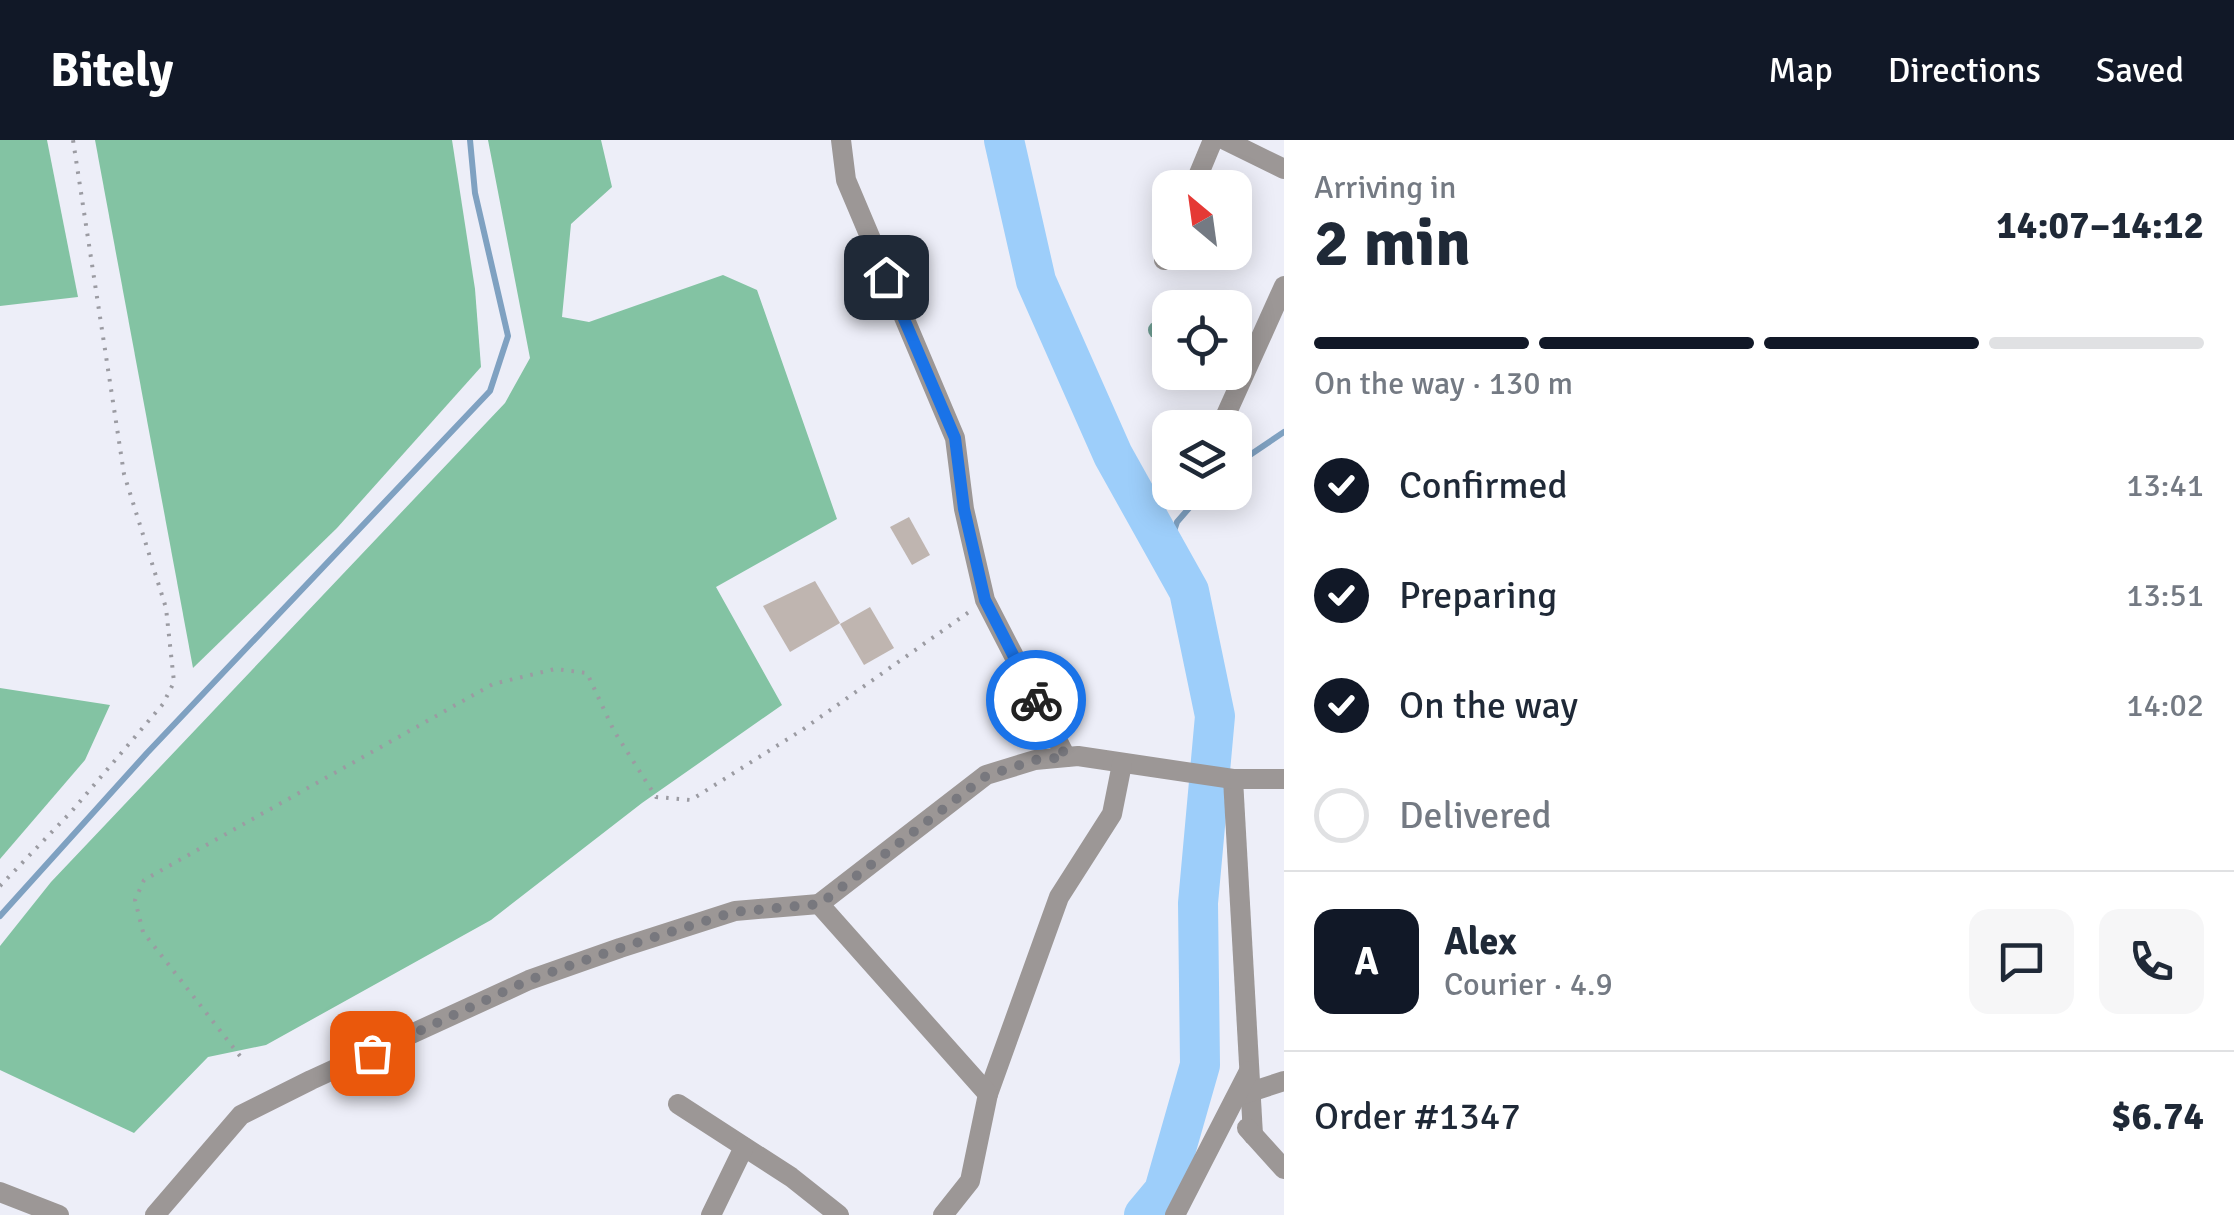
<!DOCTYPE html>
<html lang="en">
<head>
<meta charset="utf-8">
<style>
	:root { --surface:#fff; --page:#f6f6f7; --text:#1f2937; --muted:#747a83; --line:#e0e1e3; --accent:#111827 }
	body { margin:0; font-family:Signika,sans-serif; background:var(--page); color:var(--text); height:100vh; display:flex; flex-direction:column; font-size:38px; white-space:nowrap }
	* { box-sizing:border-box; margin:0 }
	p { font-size:32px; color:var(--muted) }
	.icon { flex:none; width:55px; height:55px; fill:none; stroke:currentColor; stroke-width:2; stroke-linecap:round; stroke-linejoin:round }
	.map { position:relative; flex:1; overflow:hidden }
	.side { display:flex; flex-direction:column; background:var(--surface); width:950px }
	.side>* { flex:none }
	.needle { width:65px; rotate:331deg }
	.fabs { position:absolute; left:1152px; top:30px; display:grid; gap:20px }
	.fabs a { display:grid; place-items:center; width:100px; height:100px; border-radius:20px; background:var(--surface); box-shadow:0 5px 25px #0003; font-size:50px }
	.pin { position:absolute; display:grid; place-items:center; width:85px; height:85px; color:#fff; margin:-42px; border-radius:20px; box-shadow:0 5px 15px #0006 }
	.courier { position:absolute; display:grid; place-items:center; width:100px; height:100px; margin:-50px; border:8px solid #1a73e8; border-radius:50%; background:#fff; color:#222; box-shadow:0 2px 12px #0007 }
	.overview em { font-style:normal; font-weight:700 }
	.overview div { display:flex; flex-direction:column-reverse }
	.overview { display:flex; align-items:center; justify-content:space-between; height:170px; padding:0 30px }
	h1 { font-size:65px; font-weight:700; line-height:75px }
	.bar { display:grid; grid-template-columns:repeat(4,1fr); gap:15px 10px; align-content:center; height:120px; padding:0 30px }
	.bar i { height:12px; border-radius:8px; background:var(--line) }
	.bar .selected { background:var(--accent) }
	.bar p { grid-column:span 4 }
	.line { display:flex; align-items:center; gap:25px; padding:0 30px; border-top:2px solid var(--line) }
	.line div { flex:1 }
	.round { display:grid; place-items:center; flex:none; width:105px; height:105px; border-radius:20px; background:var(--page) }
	ol { padding:0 30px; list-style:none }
	li { display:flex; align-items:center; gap:30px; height:110px }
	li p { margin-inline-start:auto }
	li .icon { padding:10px; border-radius:50%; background:var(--accent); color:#fff; stroke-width:4 }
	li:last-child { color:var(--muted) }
	li i { width:55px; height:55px; border:5px solid var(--line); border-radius:50% }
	header { display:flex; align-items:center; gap:60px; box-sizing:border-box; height:140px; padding:0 50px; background:var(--accent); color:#fff }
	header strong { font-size:48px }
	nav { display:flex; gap:55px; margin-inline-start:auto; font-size:35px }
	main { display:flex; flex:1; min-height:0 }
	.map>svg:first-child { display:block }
	.forest { fill:#83c3a3 }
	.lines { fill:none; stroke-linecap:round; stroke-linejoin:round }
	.stream { stroke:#7fa1c1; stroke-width:6 }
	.river { stroke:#9dcefa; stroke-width:40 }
	.building { fill:#bfb5b0 }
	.path { stroke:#9b9ba2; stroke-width:4; stroke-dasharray:2.5 8; stroke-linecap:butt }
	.minor { stroke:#9c9796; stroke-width:20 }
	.tertiary { stroke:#9c9796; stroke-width:20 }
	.tree { fill:#6d9c91 }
	.done { stroke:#78787e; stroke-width:10; stroke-dasharray:0 18 }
	.route { stroke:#1a73e8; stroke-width:12 }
</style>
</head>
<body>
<header>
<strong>Bitely</strong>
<nav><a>Map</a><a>Directions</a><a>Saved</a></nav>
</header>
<main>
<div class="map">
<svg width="1284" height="1075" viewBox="0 0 1284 1075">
	<rect width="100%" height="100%" fill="#edeef8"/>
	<g class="forest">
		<polygon points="0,0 47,0 78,157 0,166"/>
		<polygon points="95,0 452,0 475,149 481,227 337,388 193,528"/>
		<polygon points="488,0 601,0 612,47 571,84 562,177 589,182 723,135 757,150 837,379 716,447 782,565 642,663 491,780 266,905 208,917 134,993 0,930 0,806 51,742 505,263 530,218"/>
		<polygon points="0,548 110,565 85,620 0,719"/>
	</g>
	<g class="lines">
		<g class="stream">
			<polyline points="1235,325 1284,292"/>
			<polyline points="1167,412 1177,382 1203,352"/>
			<polyline points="0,776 147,613 490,251 508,196 475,53 470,0"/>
		</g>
		<polyline class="river" points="1004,0 1036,141 1113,315 1189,451 1215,576 1198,763 1200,925 1164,1051 1144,1075"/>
	</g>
	<g class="building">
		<polygon points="909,377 930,415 912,425 890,387"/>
		<polygon points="815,441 840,483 790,512 763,466"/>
		<polygon points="870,467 894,508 864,525 840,484"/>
	</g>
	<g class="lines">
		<g class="path">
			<polyline points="0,746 71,672 163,564 174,542 166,468 124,334 73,0"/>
			<polyline points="240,916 143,792 135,760 144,740 493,544 555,529 587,533 614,591 656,657 691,660 802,590 969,472"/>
		</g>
		<g class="minor">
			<polyline points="841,0 846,40 955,298 964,369 985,460 1066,617"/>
			<polyline points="1225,0 1284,29"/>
			<polyline points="1193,48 1213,0"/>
			<polyline points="1164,120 1170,105"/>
			<polyline points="1220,288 1284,146"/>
			<polyline points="1233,639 1253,995"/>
			<polyline points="819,764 986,635 1035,620 1078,616 1233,639 1284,639"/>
			<polyline points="988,954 1059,757 1112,674 1122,624"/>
			<polyline points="1238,956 1284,941"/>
			<polyline points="678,964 791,1037 839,1075"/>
			<polyline points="1247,988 1284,1029"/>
			<polyline points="711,1075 744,1007"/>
			<polyline points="1175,1075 1249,931"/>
		</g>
		<g class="tertiary">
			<polyline points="0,1052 59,1075"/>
			<polyline points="155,1075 241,975 311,940 529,840 620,808 735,771 819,764 988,954 970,1041 943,1075"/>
		</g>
	</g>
	<circle class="tree" cx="1157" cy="190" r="9"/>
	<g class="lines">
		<polyline class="done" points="372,913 529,840 620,808 734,772 820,764 986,636 1035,620 1066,617 1036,560"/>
		<polyline class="route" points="886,137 955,298 964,369 985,460 1036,560"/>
	</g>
</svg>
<div class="fabs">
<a><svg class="needle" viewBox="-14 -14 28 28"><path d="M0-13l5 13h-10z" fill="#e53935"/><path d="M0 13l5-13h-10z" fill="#747a83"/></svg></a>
<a><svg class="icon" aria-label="locate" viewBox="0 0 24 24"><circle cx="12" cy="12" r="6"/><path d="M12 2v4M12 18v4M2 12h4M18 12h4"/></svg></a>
<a><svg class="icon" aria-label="layers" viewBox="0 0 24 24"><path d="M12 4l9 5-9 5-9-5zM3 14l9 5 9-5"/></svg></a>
</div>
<div class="pin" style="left:372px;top:913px;background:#ea580c"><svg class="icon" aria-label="bag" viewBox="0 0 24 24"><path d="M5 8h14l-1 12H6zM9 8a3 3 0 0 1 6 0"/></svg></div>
<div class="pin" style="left:886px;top:137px;background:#1f2937"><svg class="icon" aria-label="home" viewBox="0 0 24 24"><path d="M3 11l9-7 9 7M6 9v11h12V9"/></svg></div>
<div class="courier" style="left:1036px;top:560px"><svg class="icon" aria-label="bike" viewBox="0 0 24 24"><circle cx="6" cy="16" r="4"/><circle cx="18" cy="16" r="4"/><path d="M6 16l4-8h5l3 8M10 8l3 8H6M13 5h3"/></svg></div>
</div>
<section class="side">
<div class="overview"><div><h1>2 min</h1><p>Arriving in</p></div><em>14:07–14:12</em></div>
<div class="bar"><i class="selected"></i><i class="selected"></i><i class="selected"></i><i></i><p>On the way · 130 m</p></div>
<ol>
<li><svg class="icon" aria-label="check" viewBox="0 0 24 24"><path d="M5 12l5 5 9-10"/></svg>Confirmed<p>13:41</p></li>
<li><svg class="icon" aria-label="check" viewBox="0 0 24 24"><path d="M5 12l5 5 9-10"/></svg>Preparing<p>13:51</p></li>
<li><svg class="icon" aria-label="check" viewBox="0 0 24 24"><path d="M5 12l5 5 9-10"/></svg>On the way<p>14:02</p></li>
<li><i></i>Delivered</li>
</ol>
<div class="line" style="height:180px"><b class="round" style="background:var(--accent);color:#fff">A</b><div><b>Alex</b><p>Courier · 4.9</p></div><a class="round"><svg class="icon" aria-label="chat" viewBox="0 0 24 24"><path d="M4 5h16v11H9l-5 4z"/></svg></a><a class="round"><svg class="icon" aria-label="phone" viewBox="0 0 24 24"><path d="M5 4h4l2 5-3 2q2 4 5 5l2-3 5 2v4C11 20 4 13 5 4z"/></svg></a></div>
<div class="line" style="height:130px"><div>Order #1347</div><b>$6.74</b></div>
</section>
</main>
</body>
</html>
